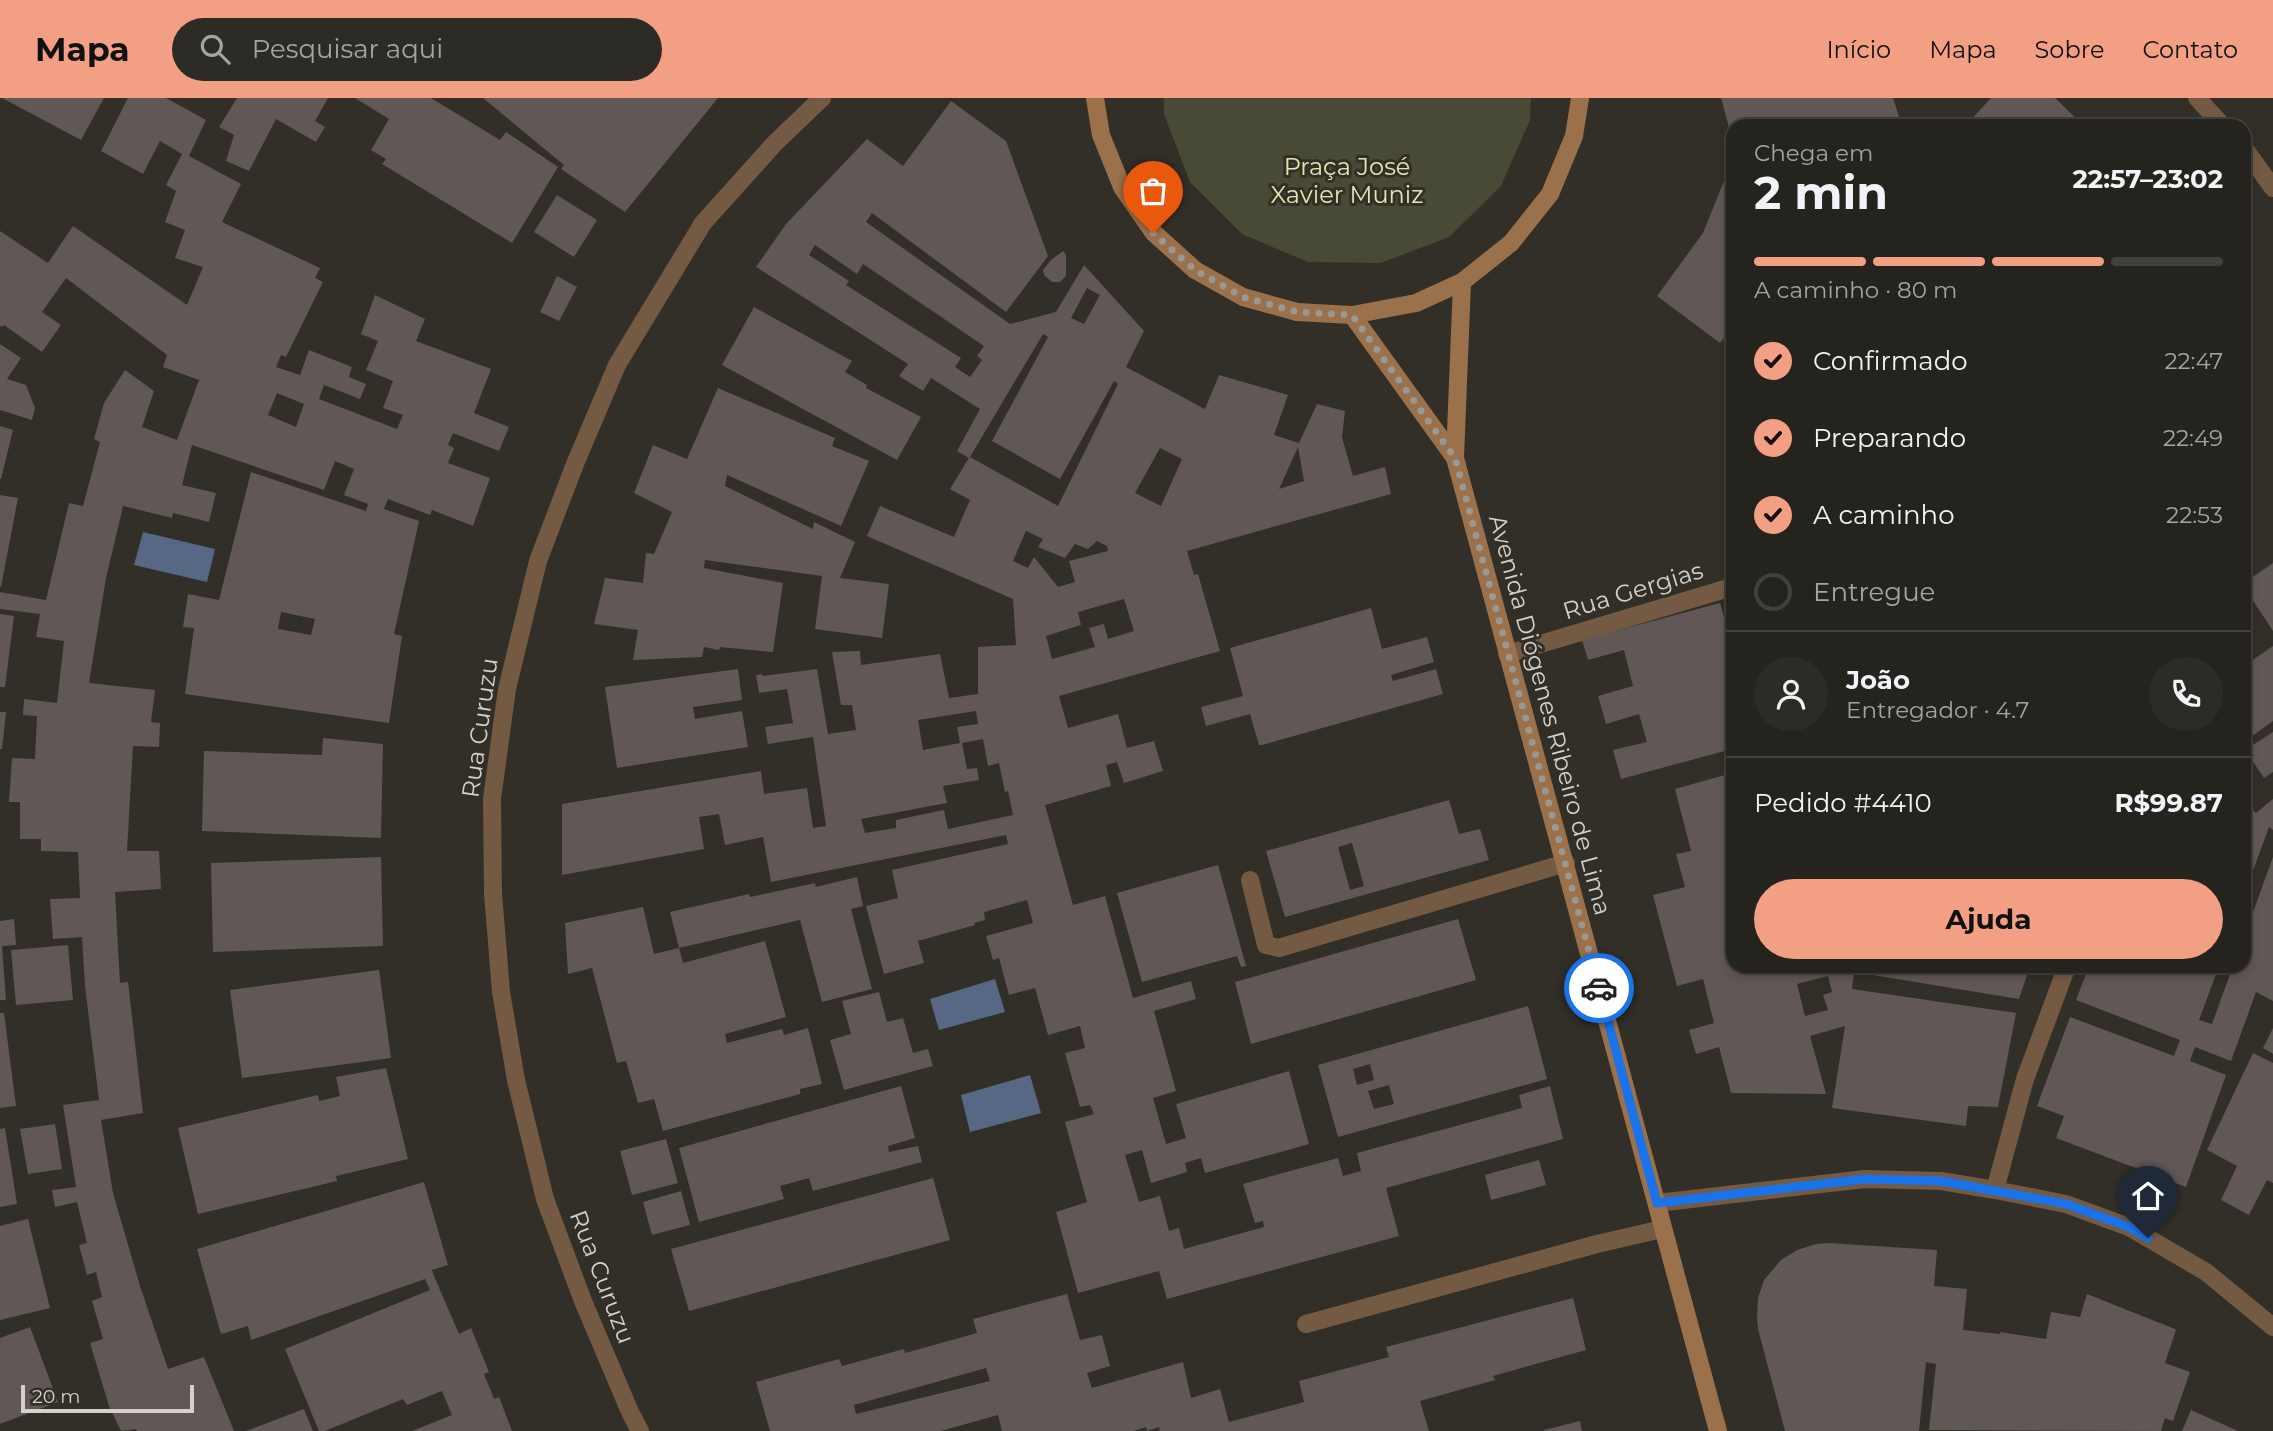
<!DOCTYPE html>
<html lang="pt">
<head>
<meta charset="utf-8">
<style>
	:root { --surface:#25231d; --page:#2d2b26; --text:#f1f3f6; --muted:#a3a4a4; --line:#42403b; --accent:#f39f84 }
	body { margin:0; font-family:Montserrat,sans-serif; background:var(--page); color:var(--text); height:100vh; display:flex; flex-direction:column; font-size:26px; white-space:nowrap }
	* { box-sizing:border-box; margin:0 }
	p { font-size:23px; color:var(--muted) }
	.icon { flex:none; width:38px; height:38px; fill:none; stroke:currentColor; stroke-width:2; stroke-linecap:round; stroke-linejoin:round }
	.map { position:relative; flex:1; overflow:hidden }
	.details { position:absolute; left:1726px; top:21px; width:525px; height:854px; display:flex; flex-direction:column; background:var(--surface); border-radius:21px; box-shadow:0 4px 10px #0003,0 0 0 2px var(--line) }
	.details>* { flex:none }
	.scale { position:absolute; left:21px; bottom:18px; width:173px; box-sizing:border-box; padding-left:7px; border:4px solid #d2d1cc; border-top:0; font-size:19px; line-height:24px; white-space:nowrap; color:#d2d1cc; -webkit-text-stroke:5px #312f27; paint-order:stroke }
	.pin { position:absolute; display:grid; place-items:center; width:60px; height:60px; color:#fff; margin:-72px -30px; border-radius:50% 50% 50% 0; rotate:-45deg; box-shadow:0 0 7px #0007 }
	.pin .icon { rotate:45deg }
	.courier { position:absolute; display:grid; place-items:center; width:70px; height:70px; margin:-35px; border:5px solid #1a73e8; border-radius:50%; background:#fff; color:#222; box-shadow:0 2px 9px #0007 }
	.summary em { font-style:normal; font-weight:700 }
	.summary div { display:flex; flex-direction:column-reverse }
	.summary { display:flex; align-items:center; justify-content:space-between; height:119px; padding:0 28px }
	h1 { font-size:46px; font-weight:700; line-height:52px }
	.bar { display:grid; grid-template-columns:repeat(4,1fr); gap:10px 7px; align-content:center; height:84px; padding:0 28px }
	.bar i { height:9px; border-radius:5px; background:var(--line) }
	.bar .on { background:var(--accent) }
	.bar p { grid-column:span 4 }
	.line { display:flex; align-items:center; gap:18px; padding:0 28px; border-top:2px solid var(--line) }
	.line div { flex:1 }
	.round { display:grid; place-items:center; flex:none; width:74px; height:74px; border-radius:37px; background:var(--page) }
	ol { padding:0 28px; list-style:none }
	li { display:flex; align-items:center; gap:21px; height:77px }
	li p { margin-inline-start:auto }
	li .icon { padding:7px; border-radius:50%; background:var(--accent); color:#111; stroke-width:4 }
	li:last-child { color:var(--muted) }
	li i { width:38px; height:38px; border:4px solid var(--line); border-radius:50% }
	.action { display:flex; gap:14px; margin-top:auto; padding:14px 28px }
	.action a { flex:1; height:80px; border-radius:42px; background:var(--accent); color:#111; font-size:28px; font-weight:700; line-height:80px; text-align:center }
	header { display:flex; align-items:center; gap:42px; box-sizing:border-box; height:98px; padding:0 35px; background:var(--accent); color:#111 }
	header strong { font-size:33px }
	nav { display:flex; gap:38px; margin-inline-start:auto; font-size:24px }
	.search { width:490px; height:63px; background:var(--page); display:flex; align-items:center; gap:18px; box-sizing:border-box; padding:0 24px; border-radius:38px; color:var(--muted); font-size:26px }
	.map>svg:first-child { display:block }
	.green { fill:#484a36 }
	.water { fill:#576884 }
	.building { fill:#615756; fill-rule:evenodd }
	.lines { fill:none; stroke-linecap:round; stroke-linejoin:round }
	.lane { stroke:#745a42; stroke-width:18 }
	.street { stroke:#745a42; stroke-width:18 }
	.secondary { stroke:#9a714a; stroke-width:18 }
	.done { stroke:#9a9892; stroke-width:7; stroke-dasharray:0 12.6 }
	.route { stroke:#1a73e8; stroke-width:9 }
	.labels { text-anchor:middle; stroke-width:6; stroke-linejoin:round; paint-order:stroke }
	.park-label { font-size:24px; fill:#dfe7aa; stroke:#312f27 }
	.street-label { font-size:24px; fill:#d2d1cc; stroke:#312f27 }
</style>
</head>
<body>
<header>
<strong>Mapa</strong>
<div class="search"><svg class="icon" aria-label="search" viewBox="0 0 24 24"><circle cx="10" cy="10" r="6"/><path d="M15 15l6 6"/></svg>Pesquisar aqui</div>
<nav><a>Início</a><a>Mapa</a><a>Sobre</a><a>Contato</a></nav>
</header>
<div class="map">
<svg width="2273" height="1333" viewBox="0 0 2273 1333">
	<rect width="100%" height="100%" fill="#312f27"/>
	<polygon class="green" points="1164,0 1531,0 1530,22 1501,88 1449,139 1381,165 1308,164 1242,136 1190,84 1164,16"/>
	<g class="water">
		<polygon points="143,434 215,451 207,484 134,467"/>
		<polygon points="995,881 1005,914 939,932 930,901"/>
		<polygon points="1030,977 1041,1015 970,1034 961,997"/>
	</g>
	<g class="building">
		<polygon points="2,0 104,0 81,42"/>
		<path d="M128,0H166L206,22L189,58L241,86L222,124L320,170L315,180L323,184L286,259L281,257L276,269L300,277L309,252L352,269L349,279L366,286L360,301L324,287L319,301L397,331L403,317L383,310L393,283L366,272L378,243L361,236L375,197L425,221L416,243L491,271L474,315L509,329L499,353L453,335L448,347L454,350L448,365L490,380L473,428L432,412L430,417L388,401L384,411L419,423L394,536L402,538L389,625L185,596L194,530L183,529L188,496L219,502L251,374L366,413L368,406L344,397L354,371L335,363L324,392L192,347L182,387L216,395L209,424L173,415L172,420L123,408L121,417L106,480L89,585L155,592L151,624L160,625L159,649L133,648L127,753H159L161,791L115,794L120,885L128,884L143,1015L101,1022L113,1095L140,1188L168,1271L204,1259L234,1333H137L136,1331L121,1333L109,1308L90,1245L103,1241L92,1203L102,1199L96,1174L87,1177L79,1147L87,1145L77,1104L55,1109L52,1092L76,1089L63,1007L99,1002L85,888L82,839L53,841L50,801L80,800L78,754L41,753V741H20V704H9L12,660L35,661L37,618L23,617L24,601L57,605L64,543L36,539L40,516L0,511V494L46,502L69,405L83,408L100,344L94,341L104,305L125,272L154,293L142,329L177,342L199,282L163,269L167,257L66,180L42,214L61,227L42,254L4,227L2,229L0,228V133L48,165L73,128L187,207L203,169L175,160L185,132L165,124L176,93L166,87L182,56L160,43L143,76L101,53ZM277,295L304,306L296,329L268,317ZM281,514L315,521L311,537L278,531Z"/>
		<polygon points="237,0 328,0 315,23 325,29 316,44 276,21 249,73 226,63 234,37 219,29"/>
		<polygon points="355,0 431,0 500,42 506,34 558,69 512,145 382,66 386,61 371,52 389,21"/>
		<polygon points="483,0 718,0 625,114 561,71 564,67"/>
		<polygon points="1721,0 1893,0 1901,25 1891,28 1755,28 1753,21 1729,29"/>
		<polygon points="1991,0 2055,0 2084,28 1969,28 1967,26"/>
		<path d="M951,3L1006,43L1048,158L1006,214L872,115L866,124L1010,226L1056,214L1084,167L1144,233L1126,269L1205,311L1219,277L1288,297L1274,337L1299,345L1317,306L1345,313L1342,339L1353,378L1385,369L1391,396L1187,453L1194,477L1198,476L1220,553L1059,598L1068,630L1118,616L1127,650L1154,643L1163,673L1124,685L1117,664L1106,667L1111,688L1045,707L1073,807L1105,798L1133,900L1191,883L1196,901L1154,913L1176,993L1153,1000L1166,1046L1186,1040L1176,1006L1289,973L1309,1046L1205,1075L1201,1060L1185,1065L1187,1074L1151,1085L1142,1052L1125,1057L1139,1104L1160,1098L1169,1133L1179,1130L1184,1151L1264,1129L1263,1123L1255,1125L1243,1086L1338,1060L1343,1078L1361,1073L1357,1055L1522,1010L1519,997L1550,988L1563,1041L1386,1090L1399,1138L1167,1201L1159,1173L1078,1195L1056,1114L1087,1104L1065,1024L1094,1016L1090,1007L1080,1009L1065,955L1085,950L1080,928L1048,937L1035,890L1009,897L999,860L993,862L986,838L1033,825L1027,802L984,814L985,822L974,825L975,827L918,843L924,865L884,876L866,808L898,800L892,772L1008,746L1006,737L771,784L763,739L725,747L719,716L699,719L704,751L562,777V706L761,673L764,696L807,690L813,730L826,728L813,639L768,646L765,629L793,625L787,591L759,595L756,577L762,576L763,578L817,571L828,636L856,632L852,607H841L832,554L860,553L861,567L940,556L949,600L978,596V549L1016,547L1013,501L867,438L880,408L954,439L970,402L950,391L969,360L957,353L980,311L931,280L923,293L899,278L908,266L756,169L786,126L867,41L903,68ZM815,147L857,176L863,166L984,248L977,258L982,262L970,279L955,269L961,260L846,187L849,183L809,157ZM1087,190L1100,197L1084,226L1071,220ZM1043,236L1048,239L992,343L1060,381L1114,283L1118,286L1058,408L970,359ZM1298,349L1304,383L1279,391ZM1160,350L1182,361L1161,408L1135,395ZM1026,433L1043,441L1038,449L1065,460L1075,446L1088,451L1097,443L1107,448L1108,453L1069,463L1075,484L1058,489L1034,459L1028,470L1013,463ZM1124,501L1134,533L1108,541L1104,526L1089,530L1095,549L1052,561L1046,538L1081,527L1078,514ZM976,613L978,626L957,629L960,645L923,652L918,622ZM983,641L988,668L999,665L1005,694L1008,693L1013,717L948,731L944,712L896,722V730L865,735L861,721L947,705L943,688L979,682L977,670L967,671L962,645Z"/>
		<polygon points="1732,63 1732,237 1729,234 1720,245 1657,198 1703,135"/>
		<polygon points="557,97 597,122 574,159 534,134"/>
		<polygon points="1063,153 1066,157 1066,178 1060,184 1052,184 1044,177 1043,172 1051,162"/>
		<polygon points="557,178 577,189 559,223 540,214"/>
		<polygon points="754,209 852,263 845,274 867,287 866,290 921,319 897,362 722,267"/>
		<polygon points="0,246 21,260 7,281 26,287 35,310 32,322 0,312"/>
		<polygon points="718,290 835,340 832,348 869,363 841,428 727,377 725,388 813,431 814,424 855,444 840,480 889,486 882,540 815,531 822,478 705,462 704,470 783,485 773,554 720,549 719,552 704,549 702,559 633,562 638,532 594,526 605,480 643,485 646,455 654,456 672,414 634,395 653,347 687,361"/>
		<polygon points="0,328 13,332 1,381 0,381"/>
		<polygon points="0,397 18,400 1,489 0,489"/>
		<polygon points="2273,465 2273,533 2244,489 2244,485"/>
		<polygon points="1720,505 1732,546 1732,651 1621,681 1613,652 1647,644 1639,616 1606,626 1598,598 1633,588 1624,552 1588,562 1582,542"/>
		<polygon points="1371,510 1382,551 1427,539 1434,564 1391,577 1393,583 1436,571 1443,596 1262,647 1259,647 1250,616 1206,628 1201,609 1243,598 1230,550"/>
		<polygon points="0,516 14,518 5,589 0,589"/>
		<polygon points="2273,548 2273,623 2244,644 2244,568"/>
		<polygon points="738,571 742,602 693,609 695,621 742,613 748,649 617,670 605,589"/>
		<polygon points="0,614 6,614 2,651 0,651"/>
		<polygon points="2273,634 2273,674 2264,680 2245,652"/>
		<polygon points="323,640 383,646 381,740 202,733 204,653 322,657"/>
		<path d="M1732,675V868H2030L2019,901L1854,874L1852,891L2016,915L1998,1009L1968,1008L1966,1028L1832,1010L1845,928L1810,938L1826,996L1731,995L1719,949L1696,956L1689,932L1714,925L1703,881L1677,888L1653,797L1685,789L1676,756L1691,753L1675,691ZM1828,878L1832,894L1823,897L1828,912L1805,918L1797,886Z"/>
		<polygon points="2273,701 2273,732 2269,729 2244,797 2244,703 2256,715"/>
		<path d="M1449,702L1459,736L1480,731L1489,762L1285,819L1266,753ZM1352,745L1364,788L1350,792L1338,749Z"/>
		<polygon points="381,759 383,848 213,854 211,765"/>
		<polygon points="2273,759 2273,903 2256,894 2231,963 2195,949 2190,963 2226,977 2186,1089 2056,1040 2064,1018 2037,1008 2070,919 2174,958 2180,942 2076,902 2089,868 2219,868 2199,922 2212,926 2233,868 2244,868 2244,839"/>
		<polygon points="1218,767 1246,868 1241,869 1237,858 1142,884 1117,795"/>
		<polygon points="857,779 863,808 851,811 872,891 822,904 800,822 679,850 683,865 765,843 786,919 725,936 727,945 782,931 784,937 808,930 822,986 800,991 800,996 663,1033 654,1001 638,1005 626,963 617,965 592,870 568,876 565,825 643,809 654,856 679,850 670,814 749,796 750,799 815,785 816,789"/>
		<polygon points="14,821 16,847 2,848 6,902 0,902 0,823"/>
		<polygon points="1458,821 1476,882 1251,946 1235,884"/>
		<polygon points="68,847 73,902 16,907 11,852"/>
		<polygon points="379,872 391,960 242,980 230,892"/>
		<polygon points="879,894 887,924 903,920 913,955 928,951 933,968 844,992 830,942 851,936 842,903"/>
		<path d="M1528,908L1547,981L1338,1039L1318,967ZM1370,966L1374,982L1357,987L1353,971ZM1389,987L1394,1006L1374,1011L1368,993Z"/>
		<polygon points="0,915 4,915 16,1008 0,1010"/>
		<polygon points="2273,930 2273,956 2263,950"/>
		<polygon points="2253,955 2273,965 2273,1085 2267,1082 2249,1117 2221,1102 2237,1068 2207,1052"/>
		<polygon points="386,970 408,1061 336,1078 337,1083 198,1116 178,1030 318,997 319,1003 340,998 336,979"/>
		<polygon points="901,988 915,1040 888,1048 889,1054 918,1048 922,1064 813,1093 809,1080 780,1088 784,1101 699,1124 679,1050"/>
		<polygon points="55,1026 62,1071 28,1076 20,1031"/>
		<polygon points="5,1030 17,1106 0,1109 0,1031"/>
		<polygon points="666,1041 678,1085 632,1097 620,1053"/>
		<polygon points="1539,1062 1546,1087 1491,1102 1485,1077"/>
		<polygon points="933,1080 950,1142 689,1213 671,1151"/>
		<polygon points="424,1084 448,1167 432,1172 434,1178 459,1236 471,1230 489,1274 484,1276 494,1301 499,1299 512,1333 412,1333 452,1317 442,1293 407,1307 403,1301 325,1333 319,1333 285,1251 430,1192 425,1181 251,1242 248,1228 221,1236 197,1151"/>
		<polygon points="681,1093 690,1127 652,1137 643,1104"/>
		<polygon points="28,1121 50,1210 0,1222 0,1128"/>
		<polygon points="1829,1145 1937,1152 1934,1188 1967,1191 1963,1232 2000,1236 2000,1234 2046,1241 2051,1214 2080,1219 2087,1196 2175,1231 2176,1232 2165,1265 2190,1274 2173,1323 2165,1320 2161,1333 1929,1332 1936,1266 1926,1264 1919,1333 1785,1333 1758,1231 1757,1219 1758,1200 1764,1182 1781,1162 1797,1152 1816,1146"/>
		<path d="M1067,1196L1080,1242L1102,1237L1110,1268L1087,1275L1092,1290L1183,1264L1191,1300L1220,1291L1229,1324L1304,1304L1299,1283L1389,1259L1386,1249L1573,1200L1586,1252L1493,1278L1495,1282L1420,1303L1429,1333H1160L1159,1329L1147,1333L1146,1329L1134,1333H1002L998,1317L941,1333H770L756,1284L839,1261L842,1268L904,1251L905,1255L977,1235L973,1221ZM986,1270L990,1283L856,1316L854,1307Z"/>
		<polygon points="30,1229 58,1304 0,1326 0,1240"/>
		<polygon points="304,1311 313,1333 246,1333"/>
		<polygon points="2191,1312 2238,1333 2182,1333"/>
		<polygon points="1580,1323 1582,1333 1544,1333 1544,1332"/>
	</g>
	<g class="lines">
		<polyline class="lane" points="1306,1226 1597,1146 1662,1131"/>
		<g class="street">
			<polyline points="2197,0 2223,28"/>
			<polyline points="2244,50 2273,90"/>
			<polyline points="1507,556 1732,489"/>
			<polyline points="1250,782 1266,847 1279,850 1566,765"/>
			<polyline points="1995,1092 2025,981 2067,868"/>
			<polyline points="1657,1105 1865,1081 1941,1083 1995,1092 2066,1106 2129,1129 2206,1174 2273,1229"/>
			<polyline points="640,1333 630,1314 583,1203 545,1101 516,982 501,894 493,795 492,701 507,591 538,463 575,366 617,267 703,125 775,45 822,0"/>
		</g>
		<g class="secondary">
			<polyline points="1095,0 1101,37 1122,89 1154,135 1195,172 1243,199 1297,214 1352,217 1416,205 1462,184 1511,145 1550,96 1574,38 1580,0"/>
			<polyline points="1462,184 1455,360 1718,1333"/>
			<polyline points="1352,217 1455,360"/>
		</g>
	</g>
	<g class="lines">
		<polyline class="done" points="1153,135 1195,172 1243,199 1297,214 1352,217 1455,360 1599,890"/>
		<polyline class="route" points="1599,890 1657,1105 1865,1081 1941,1083 2066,1106 2129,1129 2148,1140"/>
	</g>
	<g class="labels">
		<g class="park-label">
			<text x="1347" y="77">Praça José<tspan x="1347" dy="28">Xavier Muniz</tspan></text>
		</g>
		<g class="street-label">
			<text transform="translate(1633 493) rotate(-17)" y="8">Rua Gergias</text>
			<text transform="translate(1550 617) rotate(75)" y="8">Avenida Diógenes Ribeiro de Lima</text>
			<text transform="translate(480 630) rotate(-82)" y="8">Rua Curuzu</text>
			<text transform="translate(602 1179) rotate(69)" y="8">Rua Curuzu</text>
		</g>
	</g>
</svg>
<div class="scale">20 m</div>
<div class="pin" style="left:1153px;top:135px;background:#ea580c"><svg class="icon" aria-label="bag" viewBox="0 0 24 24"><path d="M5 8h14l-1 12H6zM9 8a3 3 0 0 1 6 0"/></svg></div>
<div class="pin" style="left:2148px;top:1140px;background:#1f2937"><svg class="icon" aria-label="home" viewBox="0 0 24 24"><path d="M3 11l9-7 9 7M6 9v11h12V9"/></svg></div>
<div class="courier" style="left:1599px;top:890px"><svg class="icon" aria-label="car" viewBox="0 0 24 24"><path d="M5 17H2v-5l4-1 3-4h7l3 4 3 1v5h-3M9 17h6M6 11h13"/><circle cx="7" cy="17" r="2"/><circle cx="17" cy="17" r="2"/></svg></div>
<section class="details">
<div class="summary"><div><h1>2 min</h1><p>Chega em</p></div><em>22:57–23:02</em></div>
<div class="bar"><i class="on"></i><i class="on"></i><i class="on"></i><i></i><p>A caminho · 80 m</p></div>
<ol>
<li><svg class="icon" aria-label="check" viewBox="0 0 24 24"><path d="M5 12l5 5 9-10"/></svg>Confirmado<p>22:47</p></li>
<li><svg class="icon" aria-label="check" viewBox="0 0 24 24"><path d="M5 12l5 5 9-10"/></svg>Preparando<p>22:49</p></li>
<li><svg class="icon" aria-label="check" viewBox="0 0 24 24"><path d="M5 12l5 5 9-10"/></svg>A caminho<p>22:53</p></li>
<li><i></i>Entregue</li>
</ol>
<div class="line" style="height:126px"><a class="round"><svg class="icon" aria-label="person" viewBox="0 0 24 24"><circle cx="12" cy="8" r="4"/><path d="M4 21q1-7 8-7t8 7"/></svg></a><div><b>João</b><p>Entregador · 4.7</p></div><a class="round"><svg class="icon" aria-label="phone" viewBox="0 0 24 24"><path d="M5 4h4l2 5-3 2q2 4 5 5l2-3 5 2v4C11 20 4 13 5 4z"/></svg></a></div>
<div class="line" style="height:91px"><div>Pedido #4410</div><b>R$99.87</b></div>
<div class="action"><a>Ajuda</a></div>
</section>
</div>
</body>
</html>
